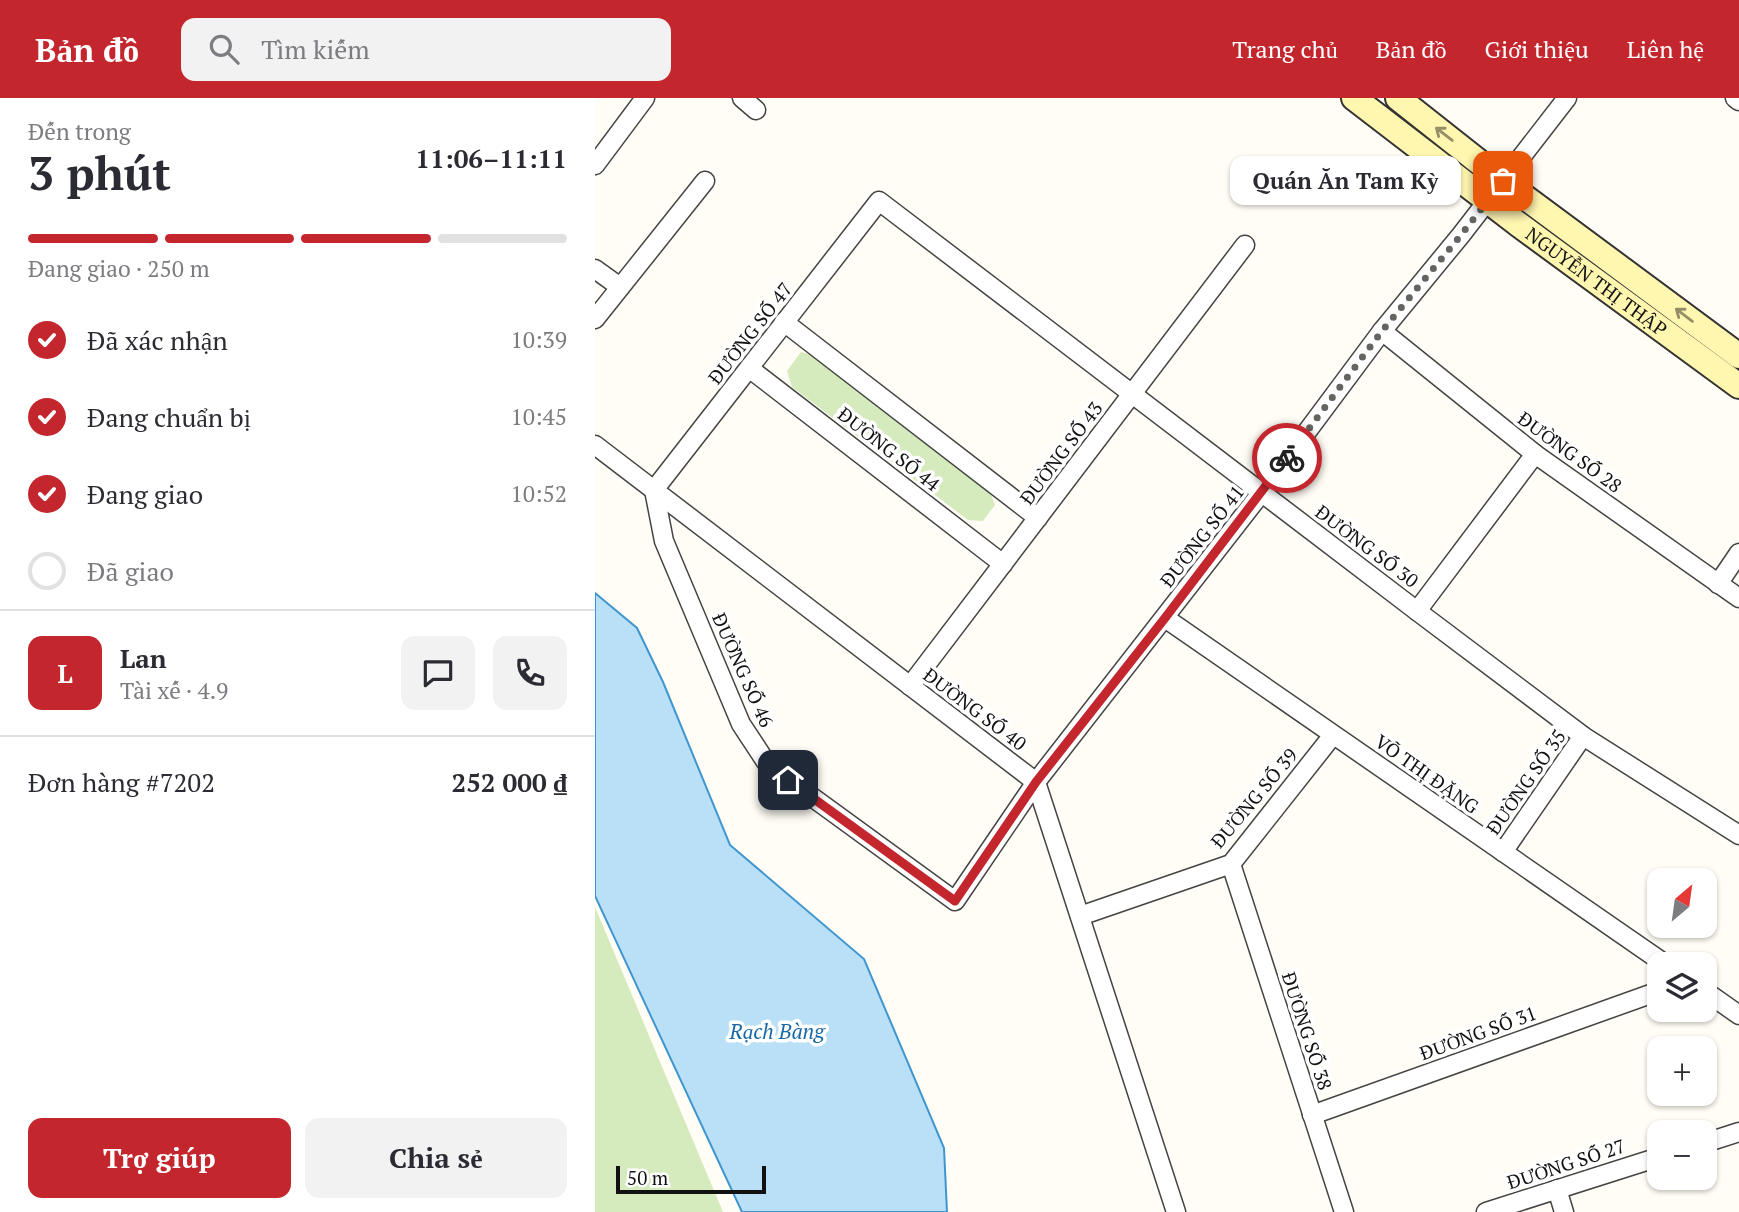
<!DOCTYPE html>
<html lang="vi">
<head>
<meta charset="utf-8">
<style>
	:root { --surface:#fff; --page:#f2f2f3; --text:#2b2b33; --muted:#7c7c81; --line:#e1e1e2; --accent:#c4262e }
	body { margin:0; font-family:"PT Serif",serif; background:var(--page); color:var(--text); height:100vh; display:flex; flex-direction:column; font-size:26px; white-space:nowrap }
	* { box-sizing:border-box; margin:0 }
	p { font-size:23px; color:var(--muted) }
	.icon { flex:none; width:38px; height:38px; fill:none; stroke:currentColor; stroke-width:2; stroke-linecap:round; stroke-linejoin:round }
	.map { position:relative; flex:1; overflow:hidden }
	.panel { display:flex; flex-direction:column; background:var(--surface); width:595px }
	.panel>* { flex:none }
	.needle { width:46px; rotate:29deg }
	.fabs { position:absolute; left:1052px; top:770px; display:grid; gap:14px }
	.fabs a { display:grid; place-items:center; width:70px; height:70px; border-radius:14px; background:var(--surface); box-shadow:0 2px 5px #0004; font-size:35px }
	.scale { position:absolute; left:21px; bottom:18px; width:150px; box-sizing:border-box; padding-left:7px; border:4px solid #111; border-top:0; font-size:19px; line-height:24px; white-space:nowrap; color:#111; -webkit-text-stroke:5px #fff; paint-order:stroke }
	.pin { position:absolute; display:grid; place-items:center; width:60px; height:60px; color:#fff; margin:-30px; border-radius:14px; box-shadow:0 4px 10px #0006 }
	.courier { position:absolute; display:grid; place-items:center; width:70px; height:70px; margin:-35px; border:5px solid #c4262e; border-radius:50%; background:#fff; color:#222; box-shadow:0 2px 9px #0007 }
	.bubble { position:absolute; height:49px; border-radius:14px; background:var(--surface); box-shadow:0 2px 5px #0004; font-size:23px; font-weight:700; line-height:49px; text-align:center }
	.summary em { font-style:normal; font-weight:700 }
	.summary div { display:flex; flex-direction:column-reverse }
	.summary { display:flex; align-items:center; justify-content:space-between; height:119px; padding:0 28px }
	h1 { font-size:46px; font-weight:700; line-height:52px }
	.bar { display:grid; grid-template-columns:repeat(4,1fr); gap:10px 7px; align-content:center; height:84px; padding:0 28px }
	.bar i { height:9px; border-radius:5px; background:var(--line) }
	.bar .current { background:var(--accent) }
	.bar p { grid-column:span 4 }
	.line { display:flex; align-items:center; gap:18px; padding:0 28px; border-top:2px solid var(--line) }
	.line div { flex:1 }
	.round { display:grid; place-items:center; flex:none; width:74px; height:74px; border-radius:14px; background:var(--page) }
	ol { padding:0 28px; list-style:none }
	li { display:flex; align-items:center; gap:21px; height:77px }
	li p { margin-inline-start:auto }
	li .icon { padding:7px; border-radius:50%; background:var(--accent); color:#fff; stroke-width:4 }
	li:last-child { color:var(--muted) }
	li i { width:38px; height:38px; border:4px solid var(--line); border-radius:50% }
	.action { display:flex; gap:14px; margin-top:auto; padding:14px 28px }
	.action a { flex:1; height:80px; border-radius:14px; background:var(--accent); color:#fff; font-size:28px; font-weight:700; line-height:80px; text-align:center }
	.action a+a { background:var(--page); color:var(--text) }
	header { display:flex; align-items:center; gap:42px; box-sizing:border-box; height:98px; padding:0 35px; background:var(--accent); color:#fff }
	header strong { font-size:33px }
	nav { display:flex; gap:38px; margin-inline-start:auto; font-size:24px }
	.search { width:490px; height:63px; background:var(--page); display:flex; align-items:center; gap:18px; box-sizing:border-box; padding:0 24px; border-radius:14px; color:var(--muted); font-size:26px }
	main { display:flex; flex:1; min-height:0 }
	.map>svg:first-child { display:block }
	.green { fill:#d5ebbd }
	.water { fill:#b9e0f7; stroke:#3f96cf; stroke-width:2 }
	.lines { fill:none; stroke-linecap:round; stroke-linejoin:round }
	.minor-casing { stroke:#444; stroke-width:21 }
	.secondary-casing { stroke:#333; stroke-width:28 }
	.minor { stroke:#fff; stroke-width:18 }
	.secondary { stroke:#fff6b0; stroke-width:24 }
	.oneway { stroke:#948f68 }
	.done { stroke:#646461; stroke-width:7; stroke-dasharray:0 12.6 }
	.route { stroke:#c4262e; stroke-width:9 }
	.labels { text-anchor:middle; stroke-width:7; stroke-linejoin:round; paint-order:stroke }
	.street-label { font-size:19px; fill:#111; stroke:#fff }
	.water-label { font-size:21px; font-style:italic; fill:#1768a6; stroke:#fff }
</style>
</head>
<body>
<header>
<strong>Bản đồ</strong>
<div class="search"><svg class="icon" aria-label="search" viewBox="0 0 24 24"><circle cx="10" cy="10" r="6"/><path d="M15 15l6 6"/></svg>Tìm kiếm</div>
<nav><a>Trang chủ</a><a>Bản đồ</a><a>Giới thiệu</a><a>Liên hệ</a></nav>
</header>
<main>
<section class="panel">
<div class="summary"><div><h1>3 phút</h1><p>Đến trong</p></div><em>11:06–11:11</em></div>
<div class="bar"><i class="current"></i><i class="current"></i><i class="current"></i><i></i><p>Đang giao · 250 m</p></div>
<ol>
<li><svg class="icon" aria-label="check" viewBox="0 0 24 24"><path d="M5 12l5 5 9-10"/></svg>Đã xác nhận<p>10:39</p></li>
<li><svg class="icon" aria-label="check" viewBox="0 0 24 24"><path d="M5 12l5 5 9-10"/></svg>Đang chuẩn bị<p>10:45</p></li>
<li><svg class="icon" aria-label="check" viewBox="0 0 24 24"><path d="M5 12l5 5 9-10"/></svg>Đang giao<p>10:52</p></li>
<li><i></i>Đã giao</li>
</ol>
<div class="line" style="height:126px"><b class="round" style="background:var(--accent);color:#fff">L</b><div><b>Lan</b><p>Tài xế · 4.9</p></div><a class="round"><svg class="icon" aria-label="chat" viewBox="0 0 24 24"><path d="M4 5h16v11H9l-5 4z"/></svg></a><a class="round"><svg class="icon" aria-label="phone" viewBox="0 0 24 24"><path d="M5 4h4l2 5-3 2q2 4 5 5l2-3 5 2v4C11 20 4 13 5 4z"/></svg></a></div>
<div class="line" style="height:91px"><div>Đơn hàng #7202</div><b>252 000 ₫</b></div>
<div class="action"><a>Trợ giúp</a><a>Chia sẻ</a></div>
</section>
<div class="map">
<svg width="1144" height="1114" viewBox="0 0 1144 1114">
	<rect width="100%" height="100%" fill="#fffdf5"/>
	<g class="green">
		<polygon points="206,254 220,258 394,391 400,407 388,423 373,422 197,289 192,273"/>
		<polygon points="0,809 128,1114 0,1114"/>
	</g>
	<polygon class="water" points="0,495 42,530 68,584 135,747 269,861 349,1050 352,1114 147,1114 0,798"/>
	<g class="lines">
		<defs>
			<g id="minor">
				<polyline points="147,0 161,12"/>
				<polyline points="972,0 866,137 787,233 667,394 441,684 360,803 173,667 146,626 69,443 59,392 284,103 822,513 988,638 1144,737"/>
				<polyline points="1140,0 1144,3"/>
				<polyline points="0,67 50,0"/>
				<polyline points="0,171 25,189"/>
				<polyline points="0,221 110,83"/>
				<polyline points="189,224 443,420"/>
				<polyline points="787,233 940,356 1144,500"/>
				<polyline points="154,270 408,466"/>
				<polyline points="0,347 441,684 581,1114"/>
				<polyline points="1123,486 1144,455"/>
				<polyline points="822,513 940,356"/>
				<polyline points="570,520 1070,866"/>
				<polyline points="315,588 650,147"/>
				<polyline points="908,754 988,638"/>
				<polyline points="636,766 749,1114"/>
				<polyline points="485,818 636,766 738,637"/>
				<polyline points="1110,893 1144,917"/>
				<polyline points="717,1017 1064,893"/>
				<polyline points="1110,1045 1144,1034"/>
				<polyline points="962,1091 969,1114"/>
				<polyline points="891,1114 1064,1059"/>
			</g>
			<g id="secondary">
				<path id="s1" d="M759,0L923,126L1144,288"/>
				<polyline points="803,0 908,83 1144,258"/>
			</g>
		</defs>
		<use href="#minor" class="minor-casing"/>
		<use href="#secondary" class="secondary-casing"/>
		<use href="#minor" class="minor"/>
		<use href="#secondary" class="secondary"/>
	</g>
	<defs><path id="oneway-shaft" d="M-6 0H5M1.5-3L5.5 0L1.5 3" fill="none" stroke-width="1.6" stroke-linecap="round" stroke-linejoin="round" transform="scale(1.75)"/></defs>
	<g class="oneway">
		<use href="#oneway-shaft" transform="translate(849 36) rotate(-142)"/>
		<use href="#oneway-shaft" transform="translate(1089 217) rotate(-143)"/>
	</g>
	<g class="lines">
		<polyline class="done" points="692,360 787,233 866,137 908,83"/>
		<polyline class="route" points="193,682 360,803 441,684 570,520 692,360"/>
	</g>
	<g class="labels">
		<g class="street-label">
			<text dy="7" stroke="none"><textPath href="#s1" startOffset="304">NGUYỄN THỊ THẬP</textPath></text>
			<text transform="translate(155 235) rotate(-52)" y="7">ĐƯỜNG SỐ 47</text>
			<text transform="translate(294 351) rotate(38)" y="7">ĐƯỜNG SỐ 44</text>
			<text transform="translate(975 354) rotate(36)" y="7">ĐƯỜNG SỐ 28</text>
			<text transform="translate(466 355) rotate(-53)" y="7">ĐƯỜNG SỐ 43</text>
			<text transform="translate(607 438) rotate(-52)" y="7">ĐƯỜNG SỐ 41</text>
			<text transform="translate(772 448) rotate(37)" y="7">ĐƯỜNG SỐ 30</text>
			<text transform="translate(148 572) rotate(66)" y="7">ĐƯỜNG SỐ 46</text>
			<text transform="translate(380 611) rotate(37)" y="7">ĐƯỜNG SỐ 40</text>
			<text transform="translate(832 676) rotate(35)" y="7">VÕ THỊ ĐẶNG</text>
			<text transform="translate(931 684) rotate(-55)" y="7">ĐƯỜNG SỐ 35</text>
			<text transform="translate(659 700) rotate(-50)" y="7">ĐƯỜNG SỐ 39</text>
			<text transform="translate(712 933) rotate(72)" y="7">ĐƯỜNG SỐ 38</text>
			<text transform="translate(883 935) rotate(-20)" y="7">ĐƯỜNG SỐ 31</text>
			<text transform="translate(971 1066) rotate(-18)" y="7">ĐƯỜNG SỐ 27</text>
		</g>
		<g class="water-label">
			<text x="182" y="941">Rạch Bàng</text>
		</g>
	</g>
</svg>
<div class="fabs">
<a><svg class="needle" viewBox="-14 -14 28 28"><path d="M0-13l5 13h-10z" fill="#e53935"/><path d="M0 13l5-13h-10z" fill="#7c7c81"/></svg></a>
<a><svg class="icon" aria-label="layers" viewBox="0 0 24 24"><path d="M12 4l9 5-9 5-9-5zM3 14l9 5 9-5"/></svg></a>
<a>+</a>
<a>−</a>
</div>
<div class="scale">50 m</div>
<div class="pin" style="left:908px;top:83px;background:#ea580c"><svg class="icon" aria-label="bag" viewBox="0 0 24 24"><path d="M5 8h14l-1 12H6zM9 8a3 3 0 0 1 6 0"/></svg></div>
<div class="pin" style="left:193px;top:682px;background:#1f2937"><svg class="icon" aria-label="home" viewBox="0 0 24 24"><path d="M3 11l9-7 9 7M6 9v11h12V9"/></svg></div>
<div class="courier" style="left:692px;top:360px"><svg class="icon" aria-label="bike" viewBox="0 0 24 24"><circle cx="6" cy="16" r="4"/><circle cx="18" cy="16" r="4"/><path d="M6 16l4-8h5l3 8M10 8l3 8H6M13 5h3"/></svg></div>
<div class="bubble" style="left:635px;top:58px;width:231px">Quán Ăn Tam Kỳ</div>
</div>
</main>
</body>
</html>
